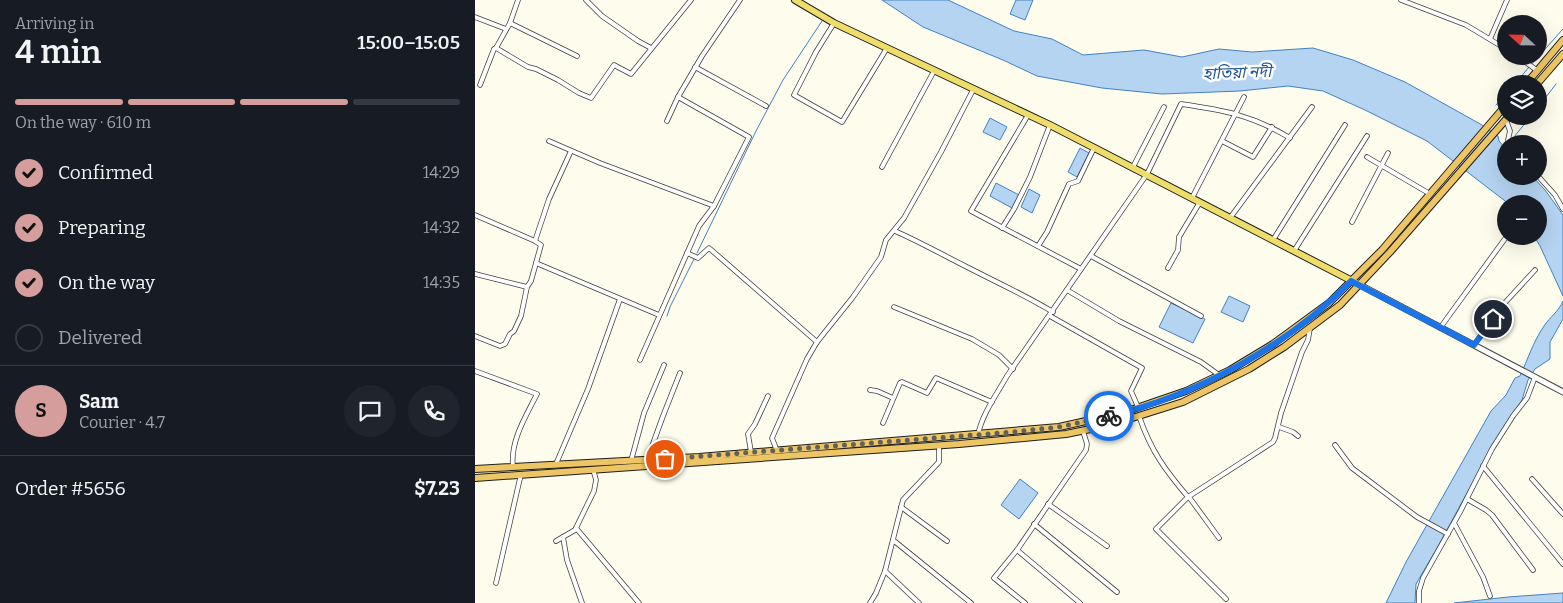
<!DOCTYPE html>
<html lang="en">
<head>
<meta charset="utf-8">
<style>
	:root { --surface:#171b24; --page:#20242c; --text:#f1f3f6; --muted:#9ea1a6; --line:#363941; --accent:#d59e9c }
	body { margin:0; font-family:Bitter,"Noto Sans Bengali",serif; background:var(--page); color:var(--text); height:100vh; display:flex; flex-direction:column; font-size:19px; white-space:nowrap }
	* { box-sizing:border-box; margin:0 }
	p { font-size:16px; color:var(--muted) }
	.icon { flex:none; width:28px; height:28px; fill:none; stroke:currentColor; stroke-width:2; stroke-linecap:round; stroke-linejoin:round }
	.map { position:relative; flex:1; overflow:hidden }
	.details { display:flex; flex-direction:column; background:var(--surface); width:475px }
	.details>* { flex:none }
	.needle { width:32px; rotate:292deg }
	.tools { position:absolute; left:1022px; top:15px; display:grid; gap:10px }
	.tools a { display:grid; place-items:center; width:50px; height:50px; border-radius:50%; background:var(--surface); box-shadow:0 5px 20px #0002; font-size:25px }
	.pin { position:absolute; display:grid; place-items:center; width:42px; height:42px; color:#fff; margin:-21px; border:2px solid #fff; border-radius:50%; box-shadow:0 1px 5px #0007 }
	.courier { position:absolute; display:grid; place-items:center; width:50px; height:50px; margin:-25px; border:4px solid #1a73e8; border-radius:50%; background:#fff; color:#222; box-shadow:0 1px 6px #0007 }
	.summary em { font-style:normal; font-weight:600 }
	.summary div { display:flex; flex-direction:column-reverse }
	.summary { display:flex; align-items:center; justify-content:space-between; height:85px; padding:0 15px }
	h1 { font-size:32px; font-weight:600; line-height:38px }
	.bar { display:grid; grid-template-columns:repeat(4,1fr); gap:8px 5px; align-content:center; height:60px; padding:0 15px }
	.bar i { height:6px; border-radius:4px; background:var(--line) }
	.bar .selected { background:var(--accent) }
	.bar p { grid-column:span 4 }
	.line { display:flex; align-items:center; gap:12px; padding:0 15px; border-top:1px solid var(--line) }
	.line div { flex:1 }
	.round { display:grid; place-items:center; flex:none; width:52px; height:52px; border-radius:26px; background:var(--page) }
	ol { padding:0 15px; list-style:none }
	li { display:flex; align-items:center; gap:15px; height:55px }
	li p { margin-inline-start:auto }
	li .icon { padding:5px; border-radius:50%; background:var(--accent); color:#111; stroke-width:4 }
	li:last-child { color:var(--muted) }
	li i { width:28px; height:28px; border:2px solid var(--line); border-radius:50% }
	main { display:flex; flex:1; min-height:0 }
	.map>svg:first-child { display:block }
	.water { fill:#b5d4f2; stroke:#4082c4 }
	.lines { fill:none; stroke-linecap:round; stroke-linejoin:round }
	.stream { stroke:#4082c4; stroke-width:1 }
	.minor-casing { stroke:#3f3f3f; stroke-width:5.5 }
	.tertiary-casing { stroke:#3f3f3f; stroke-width:7 }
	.primary-casing { stroke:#1d1d1d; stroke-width:8 }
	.trunk-casing { stroke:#1d1d1d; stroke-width:8 }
	.minor { stroke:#fff; stroke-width:4 }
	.tertiary { stroke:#fff; stroke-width:5 }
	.primary { stroke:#efdd6b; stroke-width:6 }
	.trunk { stroke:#edc564; stroke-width:6 }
	.done { stroke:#61605a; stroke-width:5; stroke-dasharray:0 9 }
	.route { stroke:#1a73e8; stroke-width:6 }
	.labels { text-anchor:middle; stroke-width:5; stroke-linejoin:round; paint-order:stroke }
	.water-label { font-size:16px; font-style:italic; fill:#1e5595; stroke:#fff }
</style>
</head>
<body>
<main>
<section class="details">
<div class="summary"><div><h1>4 min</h1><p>Arriving in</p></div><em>15:00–15:05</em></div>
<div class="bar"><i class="selected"></i><i class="selected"></i><i class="selected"></i><i></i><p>On the way · 610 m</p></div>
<ol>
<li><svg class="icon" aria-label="check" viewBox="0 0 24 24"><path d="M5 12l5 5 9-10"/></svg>Confirmed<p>14:29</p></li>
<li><svg class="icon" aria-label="check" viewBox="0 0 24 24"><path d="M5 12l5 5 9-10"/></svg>Preparing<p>14:32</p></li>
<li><svg class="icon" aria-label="check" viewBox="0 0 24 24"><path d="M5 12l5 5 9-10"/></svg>On the way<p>14:35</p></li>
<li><i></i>Delivered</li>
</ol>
<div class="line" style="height:90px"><b class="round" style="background:var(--accent);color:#111">S</b><div><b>Sam</b><p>Courier · 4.7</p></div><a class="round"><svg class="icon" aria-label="chat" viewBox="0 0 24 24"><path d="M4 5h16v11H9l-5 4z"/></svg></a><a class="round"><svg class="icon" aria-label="phone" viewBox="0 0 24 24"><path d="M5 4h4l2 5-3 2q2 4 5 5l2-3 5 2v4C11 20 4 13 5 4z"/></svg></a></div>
<div class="line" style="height:65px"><div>Order #5656</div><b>$7.23</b></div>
</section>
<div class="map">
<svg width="1088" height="603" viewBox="0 0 1088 603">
	<rect width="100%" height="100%" fill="#fefcec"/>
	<g class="water">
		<polygon points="407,0 473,0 539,31 577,39 608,55 669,50 707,57 744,49 777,52 838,48 878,60 930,82 1007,125 1023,136 1024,141 1031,149 1031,176 1057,176 1070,190 1088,215 1088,296 1065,246 1059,236 1064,236 1064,204 1034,204 952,141 890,110 848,91 813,86 765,91 687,94 627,88 562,76 528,60 448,27"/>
		<polygon points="541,0 558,0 550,20 535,14"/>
		<polygon points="515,118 532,127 525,140 508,132"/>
		<polygon points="605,148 614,153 602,177 593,172"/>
		<polygon points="521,183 544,195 537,208 515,196"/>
		<polygon points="554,189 565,195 557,213 546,207"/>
		<polygon points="754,296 775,306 768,322 746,312"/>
		<path d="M1088,301V319L1075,342V359L1060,369L1053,380L1047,400L1016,449L962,548L941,584L940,603H911L931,562L1016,411L1031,395L1040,378L1045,376C1053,359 1058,342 1069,326C1075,317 1084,311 1088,301Z"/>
		<polygon points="696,303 730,319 718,343 684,327"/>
		<polygon points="545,479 563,493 544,519 526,505"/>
		<polygon points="1088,593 1088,603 979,603 1033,597"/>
	</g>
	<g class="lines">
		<g class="stream">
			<polyline points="1064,56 1088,29"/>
			<polyline points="1057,64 1064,56"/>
			<polyline points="1040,84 1054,67"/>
			<polyline points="1021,105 1031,94"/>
			<polyline points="1064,106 1081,84"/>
			<polyline points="1039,137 1056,116"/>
			<polyline points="222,253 281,131 308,80 347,21"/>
			<polyline points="192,316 195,307 219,259"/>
		</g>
		<defs>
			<g id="minor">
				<polyline points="111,0 127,16 163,41 176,48"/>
				<polyline points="926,0 991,25 1031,49"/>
				<polyline points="0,17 31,29"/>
				<polyline points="35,23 102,56"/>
				<polyline points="359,23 341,52 319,95 367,122 412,48"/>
				<polyline points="1015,39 1032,0"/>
				<polyline points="21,48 53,67 61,69 83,80 104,93 116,98 139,65 156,74 216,0"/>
				<polyline points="1042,56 1063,71"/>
				<polyline points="220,67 291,106"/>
				<polyline points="5,85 19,49 21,48 35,23 43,0"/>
				<polyline points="203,97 227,56 265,0"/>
				<polyline points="553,115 496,211 606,269"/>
				<polyline points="1031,120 1035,131 1033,140 1034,144"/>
				<polyline points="74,141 125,163 239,206"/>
				<polyline points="747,141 778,157 797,127"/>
				<polyline points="892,157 955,194"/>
				<polyline points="407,167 459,71"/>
				<polyline points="658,167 689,107"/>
				<polyline points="1063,176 1080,195 1088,209"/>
				<polyline points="717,198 769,97"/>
				<polyline points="0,215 60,241"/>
				<polyline points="755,218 837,107"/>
				<polyline points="877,222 913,153"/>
				<polyline points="527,228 539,209 555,177 575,125"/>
				<path d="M420,231C445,242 468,255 492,267C521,282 550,295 578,312"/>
				<polyline points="798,240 870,125"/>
				<polyline points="563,246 572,232 594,184 603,181 619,148"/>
				<polyline points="819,251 892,136"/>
				<polyline points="212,253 223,258 234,248 342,342 332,359 297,438 302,451"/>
				<polyline points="616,256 726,316"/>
				<polyline points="61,263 184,315"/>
				<polyline points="693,268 703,250 704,237 725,202"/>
				<polyline points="0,274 52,287"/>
				<polyline points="592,290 644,321 726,362 744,375"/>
				<polyline points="419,307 497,339 524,355 538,369"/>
				<polyline points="575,316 667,368 656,391 663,407"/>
				<polyline points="965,328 1032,236"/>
				<polyline points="0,336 25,346 30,344 35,334 39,331 46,316 52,287 56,281 66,245 60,241 74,199 96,151"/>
				<polyline points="342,342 378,297 406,257 411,240 429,218 466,152 498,90"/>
				<polyline points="999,345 1027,306 1060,270"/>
				<polyline points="165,360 224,226 239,206 274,137 203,97 192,121"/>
				<path d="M0,371L62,394C51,416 35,441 38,467"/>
				<polyline points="395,390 402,391 418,398"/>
				<path d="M664,416C676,451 690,470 713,497L681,529L751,599"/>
				<polyline points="408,423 425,383 427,382 452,393 461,378 517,402"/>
				<polyline points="804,427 818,432 823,436"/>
				<path d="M503,435C507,414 522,394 532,376L672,174L706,104C748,110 777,115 815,138"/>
				<polyline points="860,445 877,468 942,517 973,534"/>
				<polyline points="276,452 273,434 280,424 293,396"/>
				<polyline points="172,460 188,416 205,373"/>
				<polyline points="156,461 169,413 189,365"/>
				<polyline points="81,464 113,389 145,299"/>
				<polyline points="1008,466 1088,564"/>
				<polyline points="1057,479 1088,514"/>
				<polyline points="713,497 798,442 800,438 806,413 827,352 833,340 835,328"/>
				<polyline points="714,497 744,538"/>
				<polyline points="992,499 1011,510 1017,515 1058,570"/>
				<polyline points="573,504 632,546"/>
				<polyline points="426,507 472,541"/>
				<polyline points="979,523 1008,577 1015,596"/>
				<polyline points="559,524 642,592"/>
				<polyline points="101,528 164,603"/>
				<polyline points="88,537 92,560 107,603"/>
				<polyline points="418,540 496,603"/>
				<polyline points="81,541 100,530 119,491 121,480 118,469"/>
				<polyline points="542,550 519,578 550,603"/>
				<polyline points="410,571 444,603"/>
				<polyline points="21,583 46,474"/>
				<polyline points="395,603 401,593 410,571 428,500 464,462 464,445"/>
				<polyline points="605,603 542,550 611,450 612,444 608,431"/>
				<polyline points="944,603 944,591 948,578 985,512 1017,449 1038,416 1052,398 1060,377"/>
			</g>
			<polyline id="tertiary" points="885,285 1088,392"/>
			<polyline id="primary" points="320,0 359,23 575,125 885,285"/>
			<g id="trunk">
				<polyline points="1051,84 1088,40"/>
				<polyline points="1062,84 1088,54"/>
				<polyline points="0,469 224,457 584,427 647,413 711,391 755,370 798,344 854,303 907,250 1031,105"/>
				<polyline points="0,478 484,444 591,434 635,425 708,402 774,369 809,347 865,305 915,252 1034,116"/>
			</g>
		</defs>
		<use href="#minor" class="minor-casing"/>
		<use href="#tertiary" class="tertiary-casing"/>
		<use href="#primary" class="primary-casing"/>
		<use href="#trunk" class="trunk-casing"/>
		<use href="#minor" class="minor"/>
		<use href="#tertiary" class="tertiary"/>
		<use href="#primary" class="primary"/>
		<use href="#trunk" class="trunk"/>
	</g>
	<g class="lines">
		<polyline class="done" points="190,459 538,432 584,427 634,416"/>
		<path class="route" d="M634,416C721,396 814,345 876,281L999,345L1018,319"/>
	</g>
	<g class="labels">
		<g class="water-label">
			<text transform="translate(762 72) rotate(-2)" y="6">হাতিয়া নদী</text>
		</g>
	</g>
</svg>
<div class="tools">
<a><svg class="needle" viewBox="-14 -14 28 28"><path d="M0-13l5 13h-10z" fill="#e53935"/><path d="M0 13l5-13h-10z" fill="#9ea1a6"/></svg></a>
<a><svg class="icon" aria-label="layers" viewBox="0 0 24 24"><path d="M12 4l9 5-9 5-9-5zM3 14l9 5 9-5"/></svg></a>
<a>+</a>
<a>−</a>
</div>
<div class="pin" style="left:190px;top:459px;background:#ea580c"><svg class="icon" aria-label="bag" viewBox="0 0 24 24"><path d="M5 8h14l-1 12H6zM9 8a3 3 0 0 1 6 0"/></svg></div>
<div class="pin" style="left:1018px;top:319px;background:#1f2937"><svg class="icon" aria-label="home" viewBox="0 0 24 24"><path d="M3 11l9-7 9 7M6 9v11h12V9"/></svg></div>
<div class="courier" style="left:634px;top:416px"><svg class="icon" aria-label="bike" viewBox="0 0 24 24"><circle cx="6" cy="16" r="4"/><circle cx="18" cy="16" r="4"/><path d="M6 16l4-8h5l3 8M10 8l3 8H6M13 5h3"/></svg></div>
</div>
</main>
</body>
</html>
